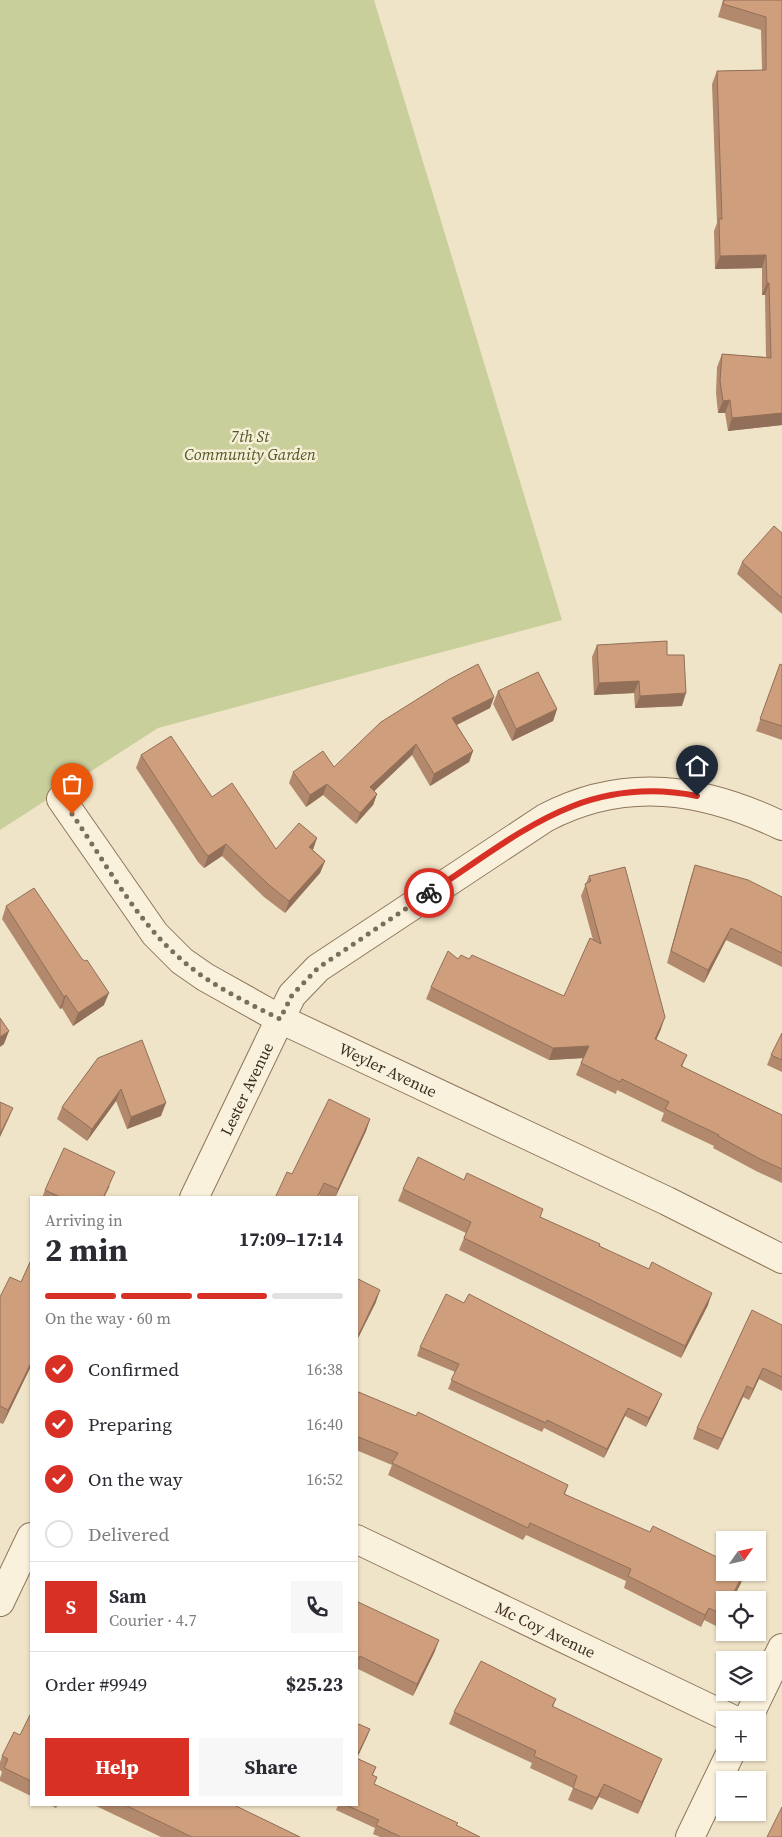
<!DOCTYPE html>
<html lang="en">
<head>
<meta charset="utf-8">
<style>
	:root { --surface:#fff; --page:#f7f7f7; --text:#2b2b33; --muted:#7c7c81; --line:#e1e1e2; --accent:#d93025 }
	body { margin:0; font-family:"Source Serif 4",serif; background:var(--page); color:var(--text); height:100vh; display:flex; flex-direction:column; font-size:19px; white-space:nowrap }
	* { box-sizing:border-box; margin:0 }
	p { font-size:16px; color:var(--muted) }
	.icon { flex:none; width:28px; height:28px; fill:none; stroke:currentColor; stroke-width:2; stroke-linecap:round; stroke-linejoin:round }
	.map { position:relative; flex:1; overflow:hidden }
	.side { position:absolute; left:30px; top:1196px; width:328px; height:610px; display:flex; flex-direction:column; background:var(--surface); border-radius:0px; box-shadow:0 1px 4px #0004 }
	.side>* { flex:none }
	.needle { width:32px; rotate:56deg }
	.buttons { position:absolute; left:716px; top:1531px; display:grid; gap:10px }
	.buttons a { display:grid; place-items:center; width:50px; height:50px; border-radius:0px; background:var(--surface); box-shadow:0 1px 4px #0004; font-size:25px }
	.pin { position:absolute; display:grid; place-items:center; width:42px; height:42px; color:#fff; margin:-51px -21px; border-radius:50% 50% 50% 0; rotate:-45deg; box-shadow:0 0 5px #0007 }
	.pin .icon { rotate:45deg }
	.courier { position:absolute; display:grid; place-items:center; width:50px; height:50px; margin:-25px; border:4px solid #d93025; border-radius:50%; background:#fff; color:#222; box-shadow:0 1px 6px #0007 }
	.head em { font-style:normal; font-weight:700 }
	.head div { display:flex; flex-direction:column-reverse }
	.head { display:flex; align-items:center; justify-content:space-between; height:85px; padding:0 15px }
	h1 { font-size:32px; font-weight:700; line-height:38px }
	.bar { display:grid; grid-template-columns:repeat(4,1fr); gap:8px 5px; align-content:center; height:60px; padding:0 15px }
	.bar i { height:6px; border-radius:4px; background:var(--line) }
	.bar .active { background:var(--accent) }
	.bar p { grid-column:span 4 }
	.line { display:flex; align-items:center; gap:12px; padding:0 15px; border-top:1px solid var(--line) }
	.line div { flex:1 }
	.round { display:grid; place-items:center; flex:none; width:52px; height:52px; border-radius:0px; background:var(--page) }
	ol { padding:0 15px; list-style:none }
	li { display:flex; align-items:center; gap:15px; height:55px }
	li p { margin-inline-start:auto }
	li .icon { padding:5px; border-radius:50%; background:var(--accent); color:#fff; stroke-width:4 }
	li:last-child { color:var(--muted) }
	li i { width:28px; height:28px; border:2px solid var(--line); border-radius:50% }
	.button { display:flex; gap:10px; margin-top:auto; padding:10px 15px }
	.button a { flex:1; height:58px; border-radius:0px; background:var(--accent); color:#fff; font-size:20px; font-weight:700; line-height:58px; text-align:center }
	.button a+a { background:var(--page); color:var(--text) }
	.map>svg:first-child { display:block }
	.green { fill:#c9cf9b }
	.lines { fill:none; stroke-linecap:round; stroke-linejoin:round }
	.street-casing { stroke:#8d765c; stroke-width:30 }
	.street { stroke:#faf1dc; stroke-width:28 }
	.wall { fill:#b2896c }
	.shaded-wall { fill:#916f58 }
	.building { fill:#cf9f7d; stroke:#916f58 }
	.done { stroke:#7c6e5b; stroke-width:5; stroke-dasharray:0 9 }
	.route { stroke:#d93025; stroke-width:6 }
	.labels { text-anchor:middle; stroke-width:5; stroke-linejoin:round; paint-order:stroke }
	.park-label { font-size:16px; font-style:italic; fill:#4d5a26; stroke:#f7eed8 }
	.street-label { font-size:16px; fill:#3d2e20; stroke:#f7eed8 }
</style>
</head>
<body>
<div class="map">
<svg width="782" height="1837" viewBox="0 0 782 1837">
	<rect width="100%" height="100%" fill="#f0e4c8"/>
	<polygon class="green" points="0,0 374,0 562,620 158,728 0,830"/>
	<g class="lines">
		<defs>
			<g id="street">
				<path id="s1" d="M61,799L155,934L182,961L205,977L280,1019L667,1201L782,1259"/>
				<path id="s2" d="M194,1198L280,1019L292,995L318,968L545,818C625,776 703,788 782,826"/>
				<path id="s3" d="M356,1539L734,1720"/>
				<polyline points="0,1602 31,1537"/>
				<polyline points="747,1720 782,1648"/>
				<polyline points="690,1837 731,1752"/>
			</g>
		</defs>
		<use href="#street" class="street-casing"/>
		<use href="#street" class="street"/>
	</g>
	<g class="wall">
		<polygon points="723,0 782,0 782,425 728,431 725,413 718,413 716,393 717,367 722,354 766,357 765,295 762,295 762,268 715,269 714,231 717,223 712,84 717,71 762,70 761,30 718,17"/>
		<polygon points="782,533 782,614 737,574 742,562"/>
		<polygon points="597,645 667,655 682,706 635,708 634,693 594,695 592,657"/>
		<polygon points="780,664 782,665 782,740 756,731"/>
		<polygon points="498,691 557,709 553,721 512,741 493,704"/>
		<polygon points="494,697 490,708 457,725 473,751 469,762 430,786 412,755 374,791 377,794 373,805 356,824 323,795 306,807 289,783 293,772 334,767"/>
		<polygon points="141,755 276,849 313,850 325,861 320,873 285,913 264,897 222,856 204,868 198,862 136,768"/>
		<polygon points="695,865 782,897 782,967 726,940 704,983 667,963 691,877"/>
		<polygon points="589,876 661,1029 656,1040 687,1055 682,1067 782,1115 782,1183 756,1171 713,1148 714,1146 661,1121 664,1113 617,1090 616,1094 576,1075 583,1058 549,1060 426,999 431,987 458,959 469,959 564,996 593,940 581,896"/>
		<polygon points="6,906 104,1005 73,1026 62,1008 60,1009 2,919"/>
		<polygon points="782,1033 782,1072 767,1065 771,1055"/>
		<polygon points="98,1058 161,1116 127,1129 116,1101 87,1141 57,1119 62,1107"/>
		<polygon points="370,1119 366,1131 335,1198 325,1198 319,1195 318,1198 275,1198 292,1174"/>
		<polygon points="464,1180 600,1246 708,1305 681,1358 459,1250 466,1233 398,1201 403,1189"/>
		<polygon points="110,1186 104,1198 42,1198 45,1190"/>
		<polygon points="31,1260 31,1366 3,1424 0,1423 0,1297 21,1282"/>
		<polygon points="356,1278 376,1302 356,1342"/>
		<polygon points="782,1325 782,1391 759,1379 749,1400 743,1397 718,1450 693,1439 697,1428"/>
		<polygon points="420,1347 658,1403 646,1427 625,1416 604,1458 544,1428 542,1432 448,1389 455,1372 417,1356"/>
		<polygon points="356,1391 568,1485 565,1494 741,1583 732,1600 725,1600 725,1614 718,1627 704,1620 701,1627 624,1588 626,1581 526,1535 523,1540 388,1475 392,1465 356,1450"/>
		<polygon points="356,1601 435,1651 413,1696 356,1668"/>
		<polygon points="556,1699 553,1707 657,1771 638,1814 599,1797 592,1810 568,1800 573,1788 530,1768 532,1763 449,1724 454,1712"/>
		<polygon points="31,1713 31,1796 0,1781 0,1778 2,1772 0,1770 0,1762 2,1756 20,1735"/>
		<polygon points="356,1723 370,1729 357,1758 376,1767 373,1775 374,1784 480,1837 380,1837 373,1834 375,1828 336,1810 338,1805 356,1805"/>
		<polygon points="50,1805 58,1805 56,1808"/>
		<polygon points="94,1805 234,1805 300,1837 161,1837"/>
	</g>
	<g class="shaded-wall">
		<polygon points="766,255 762,268 715,269 720,256"/>
		<polygon points="767,283 769,283 765,295 762,295"/>
		<polygon points="730,400 725,413 718,413 723,401"/>
		<polygon points="782,413 782,425 728,431 732,418"/>
		<polygon points="639,681 634,693 594,695 599,683"/>
		<polygon points="686,693 682,706 635,708 640,696"/>
		<polygon points="494,697 490,708 448,729 452,718"/>
		<polygon points="557,709 553,721 512,741 516,729"/>
		<polygon points="416,744 412,755 366,799 370,787"/>
		<polygon points="473,751 469,762 430,786 434,774"/>
		<polygon points="327,784 323,795 306,807 310,795"/>
		<polygon points="377,794 373,805 356,824 360,813"/>
		<polygon points="317,838 313,850 309,847"/>
		<polygon points="226,844 222,856 204,868 208,856"/>
		<polygon points="325,861 320,873 285,913 289,901"/>
		<polygon points="731,928 726,940 704,983 708,970"/>
		<polygon points="109,993 104,1005 73,1026 78,1013"/>
		<polygon points="66,995 62,1008 60,1009 64,997"/>
		<polygon points="665,1017 661,1029 651,1051 655,1039"/>
		<polygon points="9,1031 4,1044 0,1047 0,1037"/>
		<polygon points="589,1046 585,1058 549,1060 553,1048"/>
		<polygon points="121,1089 116,1101 87,1141 92,1129"/>
		<polygon points="166,1103 161,1116 127,1129 131,1117"/>
		<polygon points="13,1108 8,1120 0,1137 0,1134"/>
		<polygon points="370,1119 366,1131 335,1198 338,1189"/>
		<polygon points="380,1290 376,1302 356,1342 359,1334"/>
		<polygon points="712,1293 708,1305 681,1358 685,1346"/>
		<polygon points="31,1363 31,1366 3,1424 8,1410"/>
		<polygon points="763,1368 759,1379 749,1400 753,1389"/>
		<polygon points="747,1386 743,1397 718,1450 722,1439"/>
		<polygon points="662,1394 658,1403 646,1427 649,1418"/>
		<polygon points="628,1408 625,1416 604,1458 607,1449"/>
		<polygon points="745,1572 741,1583 732,1600 730,1600"/>
		<polygon points="709,1608 704,1620 701,1627 705,1615"/>
		<polygon points="725,1611 725,1614 718,1627 723,1615"/>
		<polygon points="439,1640 435,1651 413,1696 417,1684"/>
		<polygon points="370,1729 367,1737 356,1760 356,1758"/>
		<polygon points="662,1759 657,1771 638,1814 642,1802"/>
		<polygon points="604,1784 599,1797 592,1810 597,1798"/>
	</g>
	<g class="building">
		<polygon points="724,0 782,0 782,413 732,418 730,400 723,401 720,381 722,354 771,358 769,283 767,283 766,255 720,256 719,219 722,219 717,71 766,70 766,17 723,4"/>
		<polygon points="774,526 782,533 782,598 742,562"/>
		<polygon points="667,641 667,655 684,655 686,693 640,696 639,681 599,683 597,645"/>
		<polygon points="478,664 494,697 452,718 473,751 434,774 416,744 370,787 377,794 360,813 327,784 310,795 293,772 323,751 334,767 381,722 448,680"/>
		<polygon points="780,664 782,665 782,726 760,719"/>
		<polygon points="538,672 557,709 516,729 498,691"/>
		<polygon points="171,736 212,797 232,783 276,849 299,823 317,838 309,847 325,861 289,901 269,885 226,844 208,856 203,850 141,755"/>
		<polygon points="695,865 748,880 782,897 782,953 731,928 708,970 671,951"/>
		<polygon points="625,867 665,1017 655,1039 687,1055 681,1066 782,1115 782,1169 760,1159 718,1136 719,1135 665,1109 669,1102 622,1079 620,1082 581,1063 589,1046 553,1048 431,987 448,951 458,959 461,955 469,959 472,955 564,996 590,938 601,944 585,884 591,881 589,876"/>
		<polygon points="34,888 82,959 85,961 87,960 109,993 78,1013 66,995 64,997 6,906"/>
		<polygon points="0,1018 9,1031 0,1037"/>
		<polygon points="782,1033 782,1060 771,1055"/>
		<polygon points="142,1040 166,1103 131,1117 121,1089 92,1129 62,1107 98,1058"/>
		<polygon points="329,1099 370,1119 338,1189 324,1183 317,1198 275,1198 287,1172 292,1174"/>
		<polygon points="0,1102 13,1108 0,1134"/>
		<polygon points="64,1148 115,1172 103,1198 60,1198 60,1197 45,1190"/>
		<polygon points="418,1157 464,1180 467,1173 543,1209 540,1217 600,1244 599,1246 649,1269 652,1262 712,1293 685,1346 464,1238 471,1222 403,1189"/>
		<polygon points="31,1260 31,1363 8,1410 0,1406 0,1297 10,1277 21,1282"/>
		<polygon points="356,1278 380,1290 359,1334 356,1333"/>
		<polygon points="446,1294 464,1303 469,1294 662,1394 649,1418 628,1408 607,1449 547,1420 546,1423 451,1380 459,1364 420,1347"/>
		<polygon points="752,1310 782,1325 782,1377 763,1368 753,1389 747,1386 722,1439 697,1428"/>
		<polygon points="356,1391 416,1416 418,1412 568,1485 564,1494 650,1532 653,1526 725,1561 725,1572 744,1572 730,1600 725,1600 725,1611 723,1615 709,1608 705,1615 628,1576 631,1569 530,1523 528,1528 392,1463 398,1453 356,1436"/>
		<polygon points="356,1601 439,1640 417,1684 360,1656 356,1663"/>
		<polygon points="481,1661 556,1699 552,1706 662,1759 642,1802 604,1784 597,1798 573,1788 577,1776 534,1756 536,1751 454,1712"/>
		<polygon points="31,1713 31,1781 4,1768 8,1759 2,1756 14,1732 20,1735"/>
		<polygon points="356,1723 370,1729 356,1758"/>
		<polygon points="356,1758 376,1767 372,1775 377,1777 374,1784 458,1823 456,1825 480,1837 401,1837 376,1825 379,1820 346,1805 356,1805"/>
		<polygon points="125,1805 234,1805 300,1837 192,1837"/>
		<polygon points="782,1807 782,1837 767,1837"/>
	</g>
	<g class="lines">
		<path class="done" d="M72,814C106,863 136,921 182,960C210,985 246,1002 280,1019L292,995L318,968L429,893"/>
		<path class="route" d="M429,893C517,836 583,773 697,796"/>
	</g>
	<g class="labels">
		<g class="park-label">
			<text x="250" y="442">7th St<tspan x="250" dy="18">Community Garden</tspan></text>
		</g>
		<g class="street-label">
			<text dy="6" stroke="none"><textPath href="#s1" startOffset="436">Weyler Avenue</textPath></text>
			<text dy="6" stroke="none"><textPath href="#s2" startOffset="121">Lester Avenue</textPath></text>
			<text dy="6" stroke="none"><textPath href="#s3" startOffset="210">Mc Coy Avenue</textPath></text>
		</g>
	</g>
</svg>
<div class="buttons">
<a><svg class="needle" viewBox="-14 -14 28 28"><path d="M0-13l5 13h-10z" fill="#e53935"/><path d="M0 13l5-13h-10z" fill="#7c7c81"/></svg></a>
<a><svg class="icon" aria-label="locate" viewBox="0 0 24 24"><circle cx="12" cy="12" r="6"/><path d="M12 2v4M12 18v4M2 12h4M18 12h4"/></svg></a>
<a><svg class="icon" aria-label="layers" viewBox="0 0 24 24"><path d="M12 4l9 5-9 5-9-5zM3 14l9 5 9-5"/></svg></a>
<a>+</a>
<a>−</a>
</div>
<div class="pin" style="left:72px;top:814px;background:#ea580c"><svg class="icon" aria-label="bag" viewBox="0 0 24 24"><path d="M5 8h14l-1 12H6zM9 8a3 3 0 0 1 6 0"/></svg></div>
<div class="pin" style="left:697px;top:796px;background:#1f2937"><svg class="icon" aria-label="home" viewBox="0 0 24 24"><path d="M3 11l9-7 9 7M6 9v11h12V9"/></svg></div>
<div class="courier" style="left:429px;top:893px"><svg class="icon" aria-label="bike" viewBox="0 0 24 24"><circle cx="6" cy="16" r="4"/><circle cx="18" cy="16" r="4"/><path d="M6 16l4-8h5l3 8M10 8l3 8H6M13 5h3"/></svg></div>
<section class="side">
<div class="head"><div><h1>2 min</h1><p>Arriving in</p></div><em>17:09–17:14</em></div>
<div class="bar"><i class="active"></i><i class="active"></i><i class="active"></i><i></i><p>On the way · 60 m</p></div>
<ol>
<li><svg class="icon" aria-label="check" viewBox="0 0 24 24"><path d="M5 12l5 5 9-10"/></svg>Confirmed<p>16:38</p></li>
<li><svg class="icon" aria-label="check" viewBox="0 0 24 24"><path d="M5 12l5 5 9-10"/></svg>Preparing<p>16:40</p></li>
<li><svg class="icon" aria-label="check" viewBox="0 0 24 24"><path d="M5 12l5 5 9-10"/></svg>On the way<p>16:52</p></li>
<li><i></i>Delivered</li>
</ol>
<div class="line" style="height:90px"><b class="round" style="background:var(--accent);color:#fff">S</b><div><b>Sam</b><p>Courier · 4.7</p></div><a class="round"><svg class="icon" aria-label="phone" viewBox="0 0 24 24"><path d="M5 4h4l2 5-3 2q2 4 5 5l2-3 5 2v4C11 20 4 13 5 4z"/></svg></a></div>
<div class="line" style="height:65px"><div>Order #9949</div><b>$25.23</b></div>
<div class="button"><a>Help</a><a>Share</a></div>
</section>
</div>
</body>
</html>
